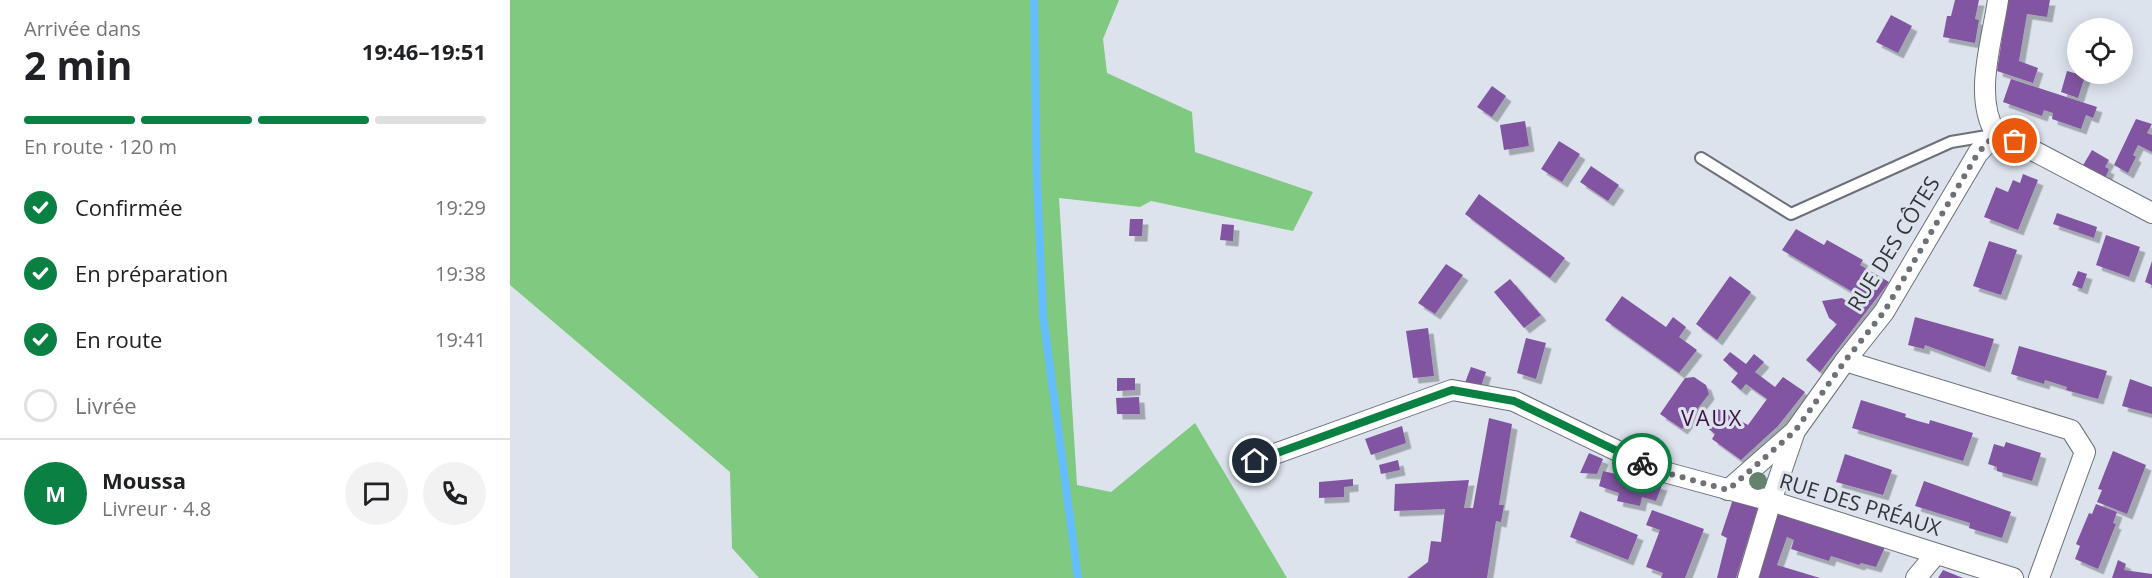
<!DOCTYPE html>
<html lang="fr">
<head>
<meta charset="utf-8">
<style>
	:root { --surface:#fff; --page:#f2f2f2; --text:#202124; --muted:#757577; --line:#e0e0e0; --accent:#0b8043 }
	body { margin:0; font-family:"Open Sans",sans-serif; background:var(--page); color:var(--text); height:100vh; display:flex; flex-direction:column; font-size:22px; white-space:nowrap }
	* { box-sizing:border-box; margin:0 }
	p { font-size:20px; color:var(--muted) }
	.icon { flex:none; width:33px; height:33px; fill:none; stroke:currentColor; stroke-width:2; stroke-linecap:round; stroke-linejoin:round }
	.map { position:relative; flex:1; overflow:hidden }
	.details { display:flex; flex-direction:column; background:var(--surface); width:510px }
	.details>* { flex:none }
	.fabs { position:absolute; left:1557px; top:18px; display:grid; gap:12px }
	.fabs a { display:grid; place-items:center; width:66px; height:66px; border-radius:50%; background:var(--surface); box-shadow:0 3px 15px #0003; font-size:30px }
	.pin { position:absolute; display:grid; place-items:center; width:51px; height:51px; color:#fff; margin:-26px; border:3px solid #fff; border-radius:50%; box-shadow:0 2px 6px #0007 }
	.courier { position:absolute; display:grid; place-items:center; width:60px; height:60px; margin:-30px; border:4px solid #0b8043; border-radius:50%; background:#fff; color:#222; box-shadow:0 2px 8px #0007 }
	.summary em { font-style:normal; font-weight:700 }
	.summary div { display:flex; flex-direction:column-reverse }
	.summary { display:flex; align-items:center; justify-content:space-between; height:102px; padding:0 24px }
	h1 { font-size:39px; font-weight:700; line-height:45px }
	.bar { display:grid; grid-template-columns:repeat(4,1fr); gap:9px 6px; align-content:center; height:72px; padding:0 24px }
	.bar i { height:8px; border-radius:4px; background:var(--line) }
	.bar .on { background:var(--accent) }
	.bar p { grid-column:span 4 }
	.line { display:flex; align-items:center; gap:15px; padding:0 24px; border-top:2px solid var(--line) }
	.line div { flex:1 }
	.round { display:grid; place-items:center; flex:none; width:63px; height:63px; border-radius:32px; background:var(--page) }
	ol { padding:0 24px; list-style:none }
	li { display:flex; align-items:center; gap:18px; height:66px }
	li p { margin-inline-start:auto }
	li .icon { padding:6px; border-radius:50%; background:var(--accent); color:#fff; stroke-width:4 }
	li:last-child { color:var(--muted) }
	li i { width:33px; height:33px; border:3px solid var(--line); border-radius:50% }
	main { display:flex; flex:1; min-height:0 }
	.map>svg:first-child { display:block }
	.forest { fill:#7fc980 }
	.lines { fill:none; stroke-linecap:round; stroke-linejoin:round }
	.stream { stroke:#64befd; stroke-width:8 }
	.building { fill:#8255a2; filter:url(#shadow) }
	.service-casing { stroke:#6c7179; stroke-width:14 }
	.minor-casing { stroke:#6c7179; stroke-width:22 }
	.service { stroke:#fff; stroke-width:10 }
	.minor { stroke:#fff; stroke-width:20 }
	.tree { fill:#63836d }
	.done { stroke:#6e7277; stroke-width:6; stroke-dasharray:0 10.8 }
	.route { stroke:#0b8043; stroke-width:8 }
	.labels { text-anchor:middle; stroke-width:6; stroke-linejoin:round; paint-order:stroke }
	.street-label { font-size:21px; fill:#323538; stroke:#dde3ed }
	.neighbourhood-label { font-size:22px; letter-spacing:1.5px; fill:#401346; stroke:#dde3ed }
</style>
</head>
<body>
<main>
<section class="details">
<div class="summary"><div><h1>2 min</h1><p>Arrivée dans</p></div><em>19:46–19:51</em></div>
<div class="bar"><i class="on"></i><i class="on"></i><i class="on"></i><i></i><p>En route · 120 m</p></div>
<ol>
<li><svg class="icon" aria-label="check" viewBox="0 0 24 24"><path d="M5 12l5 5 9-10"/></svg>Confirmée<p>19:29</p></li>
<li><svg class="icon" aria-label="check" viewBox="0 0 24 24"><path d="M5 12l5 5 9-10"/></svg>En préparation<p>19:38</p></li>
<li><svg class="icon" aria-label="check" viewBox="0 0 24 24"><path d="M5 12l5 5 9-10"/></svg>En route<p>19:41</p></li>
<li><i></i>Livrée</li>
</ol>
<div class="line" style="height:108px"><b class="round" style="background:var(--accent);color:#fff">M</b><div><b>Moussa</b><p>Livreur · 4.8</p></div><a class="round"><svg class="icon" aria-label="chat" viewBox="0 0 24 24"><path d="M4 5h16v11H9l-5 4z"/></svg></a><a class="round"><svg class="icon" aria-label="phone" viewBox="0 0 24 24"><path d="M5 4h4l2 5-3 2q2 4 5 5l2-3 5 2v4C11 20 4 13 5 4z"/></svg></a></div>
</section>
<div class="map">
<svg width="1642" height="578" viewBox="0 0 1642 578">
	<defs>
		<filter id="shadow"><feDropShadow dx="5.5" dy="5.5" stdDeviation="0" flood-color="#0004"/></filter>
	</defs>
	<rect width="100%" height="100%" fill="#dde3ed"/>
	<polygon class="forest" points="0,0 609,0 593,39 597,73 682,112 685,152 803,192 783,231 641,201 630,207 549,198 567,485 601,492 685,423 777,578 249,578 222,548 220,472 0,285"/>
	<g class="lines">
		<polyline class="stream" points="524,0 527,183 533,315 568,578"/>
	</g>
	<g class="building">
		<polygon points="1445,0 1469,0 1465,19 1469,20 1465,43 1433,37 1437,16 1441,16"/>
		<polygon points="1498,0 1540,0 1537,17 1517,14 1509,61 1528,68 1523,83 1487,71"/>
		<polygon points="1381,15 1402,26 1388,53 1366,42"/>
		<polygon points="1557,71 1575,76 1568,98 1551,92"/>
		<polygon points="1501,79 1587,107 1583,118 1576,115 1571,129 1542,119 1543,113 1534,110 1532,116 1493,102"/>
		<polygon points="982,86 996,96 982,117 967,107"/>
		<polygon points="1626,119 1642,124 1637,133 1642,135 1642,152 1628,145 1623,155 1626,157 1618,173 1604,165"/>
		<polygon points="1015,121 1019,146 994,150 990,125"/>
		<polygon points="1049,141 1070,154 1052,182 1031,169"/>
		<polygon points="1582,150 1599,160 1595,167 1599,169 1595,179 1572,167"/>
		<polygon points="1081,166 1109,185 1098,201 1070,182"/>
		<polygon points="1513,174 1528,180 1508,230 1474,217 1486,187 1498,192 1503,180 1510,183"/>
		<polygon points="969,194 1055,258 1040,278 955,214"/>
		<polygon points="1547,213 1587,227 1584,238 1543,224"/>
		<polygon points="620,219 633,219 632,236 619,236"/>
		<polygon points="712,224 724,225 723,241 710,240"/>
		<polygon points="1286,229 1314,245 1317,240 1353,260 1350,265 1379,282 1310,372 1296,360 1327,324 1319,318 1312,301 1332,298 1340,303 1346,294 1272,250"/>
		<polygon points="1596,235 1630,247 1619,277 1586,265"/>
		<polygon points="1479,241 1507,250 1491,295 1463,286"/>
		<polygon points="1642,261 1642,285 1635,282"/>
		<polygon points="936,264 953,275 925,314 908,303"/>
		<polygon points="1568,271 1577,274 1572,289 1562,285"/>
		<polygon points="1220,276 1241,292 1207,340 1186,324"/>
		<polygon points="1000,279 1031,315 1014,328 984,292"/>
		<polygon points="1112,296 1156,327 1163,317 1176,327 1169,337 1187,350 1169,373 1095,320"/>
		<polygon points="1405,317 1484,339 1475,367 1415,345 1414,349 1398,345"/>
		<polygon points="918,328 924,376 903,378 896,331"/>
		<polygon points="1016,338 1036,343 1026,379 1007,373"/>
		<polygon points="1509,346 1597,371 1588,399 1556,390 1557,387 1535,380 1534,384 1501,374"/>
		<polygon points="1220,352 1236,364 1244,354 1254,362 1245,372 1265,387 1273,377 1295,392 1268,426 1231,460 1202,439 1205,434 1196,427 1208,409 1238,425 1257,399 1236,384 1231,390 1221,382 1228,373 1213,360"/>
		<polygon points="961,367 976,372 970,389 953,388"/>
		<polygon points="1184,377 1196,385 1199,394 1172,429 1150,414 1175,378"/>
		<polygon points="607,378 625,378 625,390 607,391"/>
		<polygon points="1620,379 1642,387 1642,414 1612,406"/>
		<polygon points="629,397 630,414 607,414 606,398"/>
		<polygon points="1351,400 1396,414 1395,417 1408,421 1419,424 1420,420 1463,433 1453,461 1342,428"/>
		<polygon points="979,418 1002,424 989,505 994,505 991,522 986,521 977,578 897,578 918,562 921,541 931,542 935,509 884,511 885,484 959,480 954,508 963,508"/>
		<polygon points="892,426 896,443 861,455 855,439"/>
		<polygon points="1496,442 1531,453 1522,481 1487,471 1487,467 1478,464 1484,444 1494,447"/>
		<polygon points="1603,451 1636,465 1617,514 1587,502 1592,490 1588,489"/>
		<polygon points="1079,453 1093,459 1087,474 1070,473"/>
		<polygon points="1335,454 1382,470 1373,495 1326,482"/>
		<polygon points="888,460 890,470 871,474 869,465"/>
		<polygon points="1093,471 1152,485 1146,501 1132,497 1130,506 1107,501 1109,493 1089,486"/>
		<polygon points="843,479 843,486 834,487 834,497 809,498 809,482"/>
		<polygon points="1414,481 1501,512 1492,538 1459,528 1460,523 1405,506"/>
		<polygon points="1223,499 1248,507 1226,578 1207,578 1217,538 1211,535"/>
		<polygon points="1586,504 1607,512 1603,523 1606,524 1588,569 1565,559 1570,546 1566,544 1579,513 1582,514"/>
		<polygon points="1142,510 1194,529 1175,578 1151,578 1153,573 1136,567 1150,530 1136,525"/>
		<polygon points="1070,511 1128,535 1118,560 1060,537"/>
		<polygon points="1265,513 1375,547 1366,567 1351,563 1349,565 1321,556 1319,561 1281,549 1284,540 1277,537 1267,565 1310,578 1242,578"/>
		<polygon points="1608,560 1616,564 1614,570 1642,574 1642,578 1602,578"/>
		<polygon points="1433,570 1453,578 1428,578"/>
	</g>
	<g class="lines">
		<defs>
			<polyline id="service" points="1191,158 1281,214 1441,142 1483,135"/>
			<g id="minor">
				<polyline points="1486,134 1505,141 1642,213"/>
				<path d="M1486,134C1463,97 1482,42 1488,0"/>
				<polyline points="1335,361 1561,430 1575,452 1529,578"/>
				<polyline points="745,461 942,390 1004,401 1147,470 1261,501 1503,578"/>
				<polyline points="1218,490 1283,433"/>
				<polyline points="1238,578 1261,501 1285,431 1335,361 1374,312 1468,153 1486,134"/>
				<polyline points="1406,578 1426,554"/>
			</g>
		</defs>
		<use href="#service" class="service-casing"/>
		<use href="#minor" class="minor-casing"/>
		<use href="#service" class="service"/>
		<use href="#minor" class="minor"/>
	</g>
	<circle class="tree" cx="1248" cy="481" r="9"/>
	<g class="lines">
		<polyline class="done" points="1132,463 1146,470 1218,490 1285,431 1335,361 1374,312 1468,153 1486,134 1505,141"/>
		<polyline class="route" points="745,461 942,390 1004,401 1132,463"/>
	</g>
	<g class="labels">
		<g class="street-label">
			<text transform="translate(1384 244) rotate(-58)" y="7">RUE DES CÔTES</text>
			<text transform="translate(1350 505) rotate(17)" y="7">RUE DES PRÉAUX</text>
		</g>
		<g class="neighbourhood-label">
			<text x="1202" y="426">VAUX</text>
		</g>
	</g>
</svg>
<div class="fabs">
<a><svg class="icon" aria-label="locate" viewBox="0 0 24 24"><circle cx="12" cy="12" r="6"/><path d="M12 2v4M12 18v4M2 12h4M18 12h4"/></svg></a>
</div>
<div class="pin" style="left:1505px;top:141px;background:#ea580c"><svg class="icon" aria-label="bag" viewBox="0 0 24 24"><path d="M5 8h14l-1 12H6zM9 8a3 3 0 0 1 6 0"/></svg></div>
<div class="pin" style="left:745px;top:461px;background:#1f2937"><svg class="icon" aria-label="home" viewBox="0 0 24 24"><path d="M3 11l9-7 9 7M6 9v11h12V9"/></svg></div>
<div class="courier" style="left:1132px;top:463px"><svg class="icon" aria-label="bike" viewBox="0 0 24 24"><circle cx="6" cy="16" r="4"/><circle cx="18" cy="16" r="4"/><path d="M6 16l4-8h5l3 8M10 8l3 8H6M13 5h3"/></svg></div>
</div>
</main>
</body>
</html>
